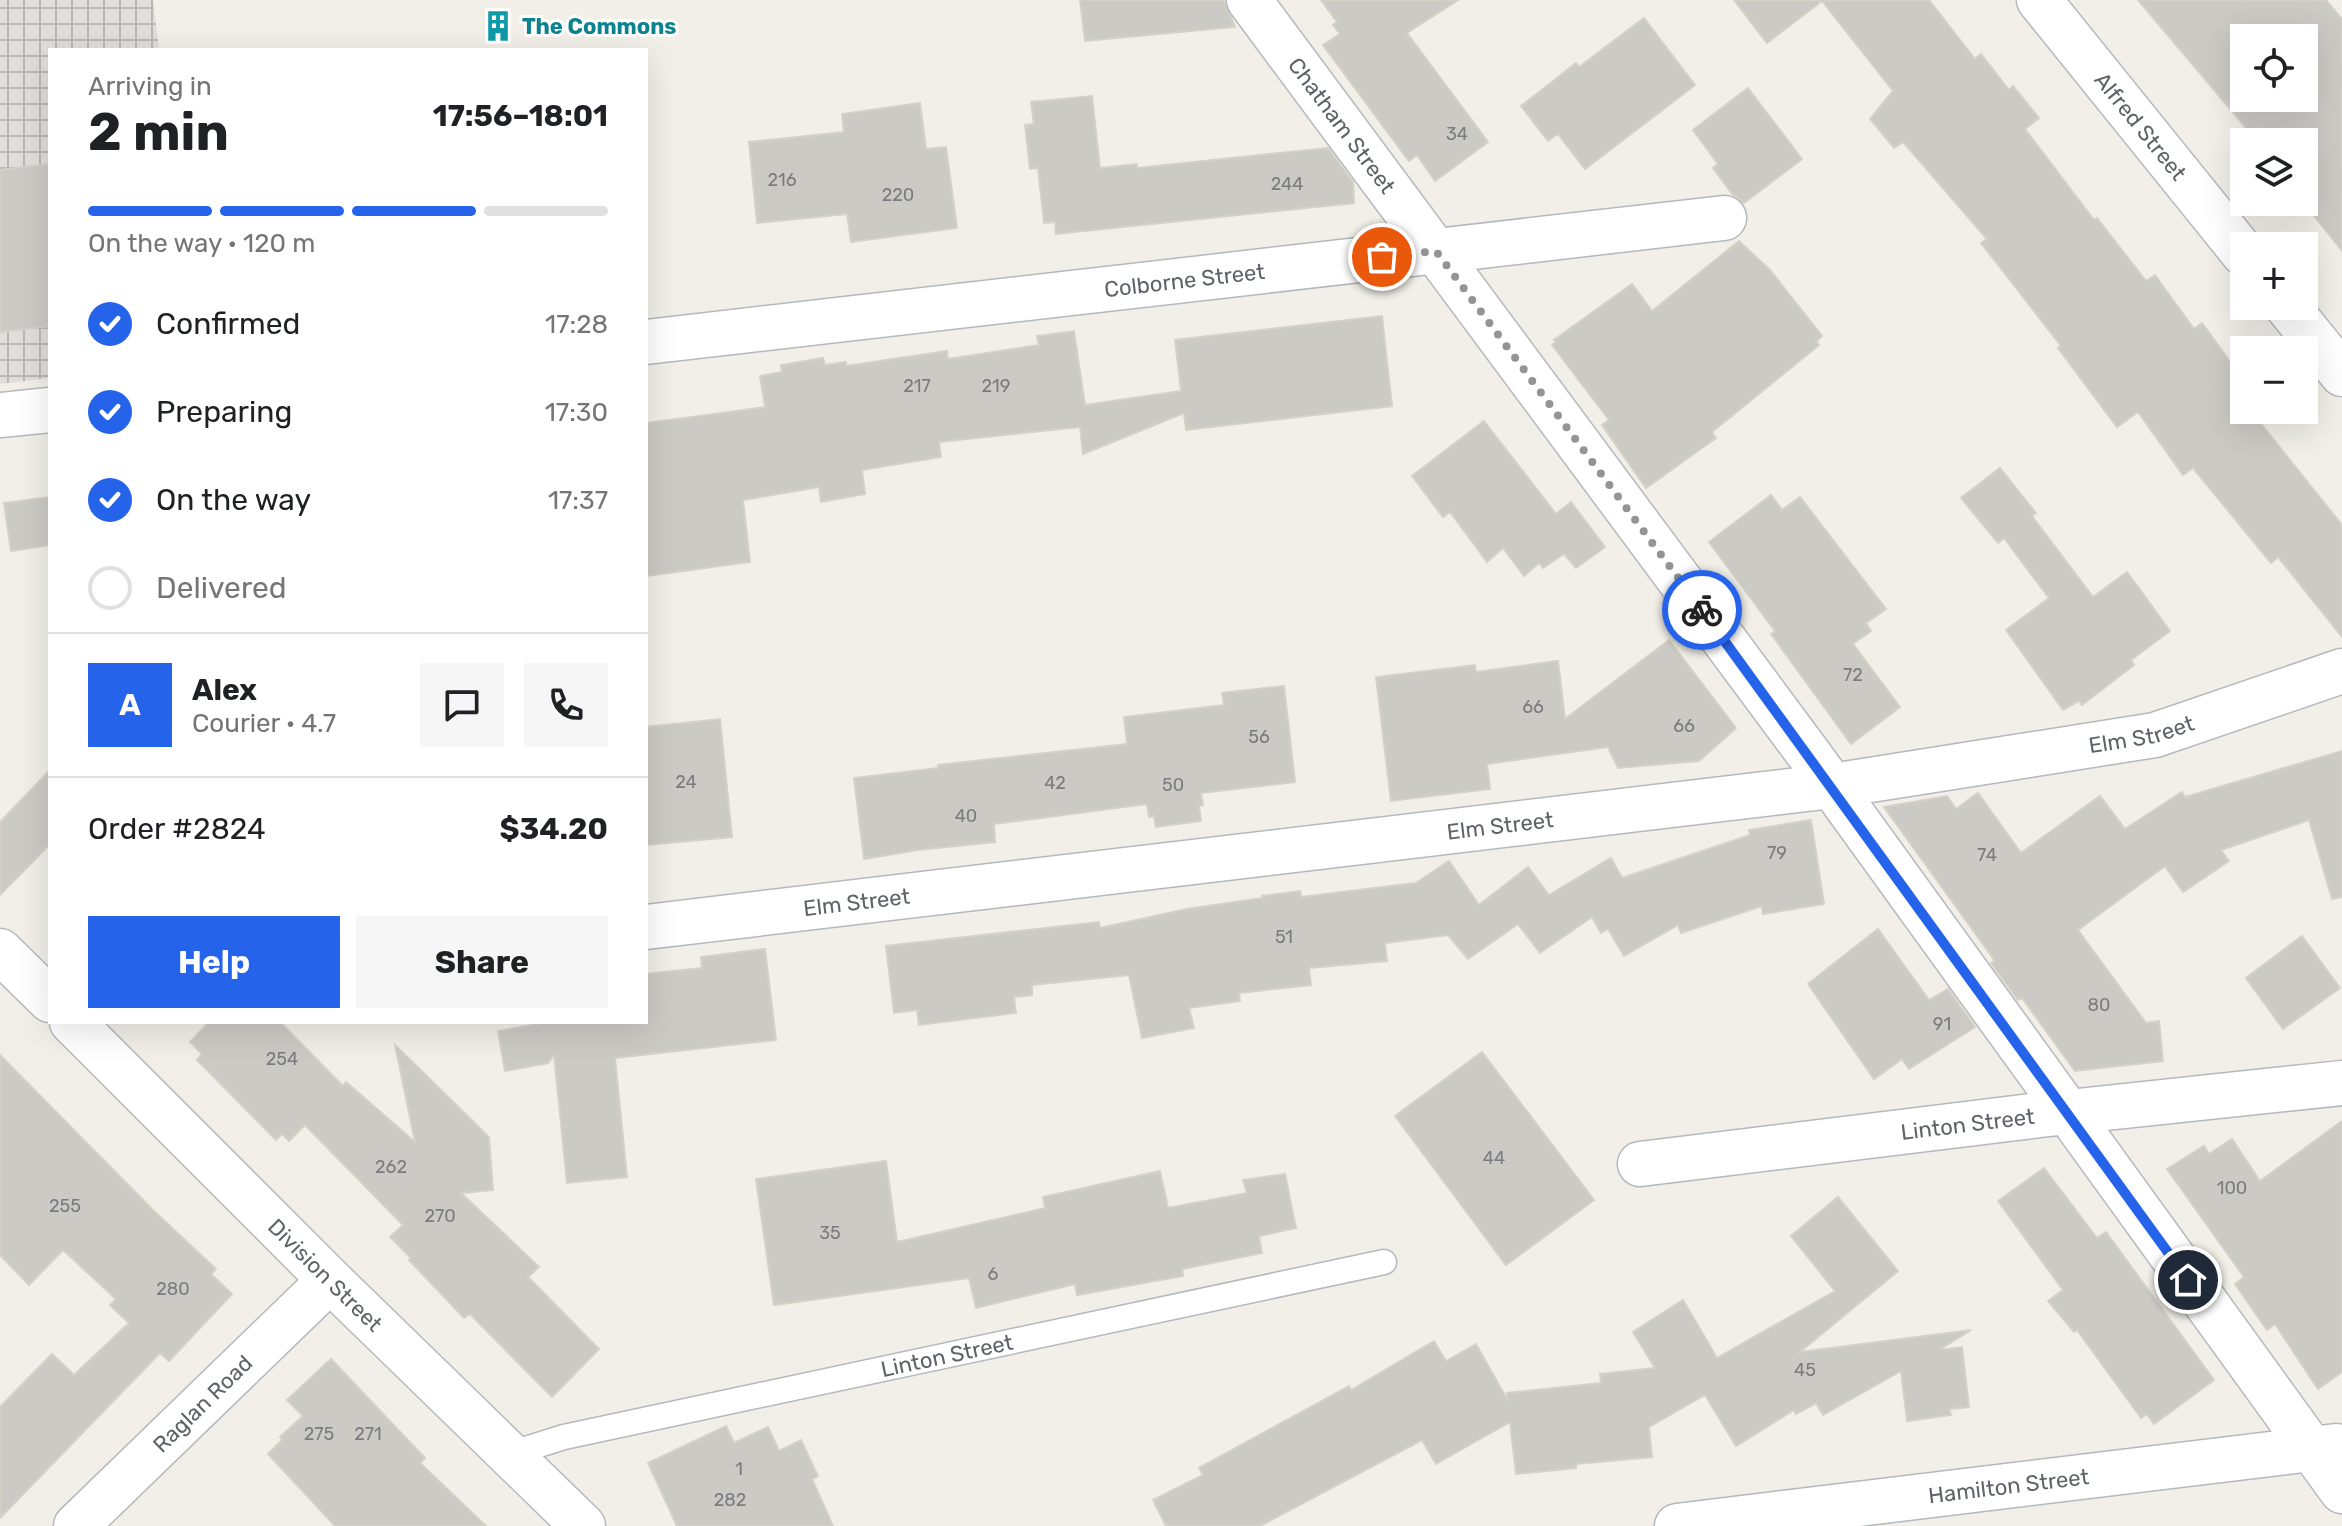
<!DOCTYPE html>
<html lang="en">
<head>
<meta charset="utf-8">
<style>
	:root { --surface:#fff; --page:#f6f6f6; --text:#202124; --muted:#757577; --line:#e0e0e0; --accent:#2563eb }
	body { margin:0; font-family:Rubik,sans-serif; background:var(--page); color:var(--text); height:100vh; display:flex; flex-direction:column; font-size:30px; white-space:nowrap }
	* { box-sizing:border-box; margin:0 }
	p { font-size:26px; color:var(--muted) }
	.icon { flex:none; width:44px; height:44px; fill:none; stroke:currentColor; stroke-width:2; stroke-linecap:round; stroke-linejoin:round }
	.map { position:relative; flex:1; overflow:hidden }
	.details { position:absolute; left:48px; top:48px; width:600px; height:976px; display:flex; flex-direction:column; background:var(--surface); border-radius:0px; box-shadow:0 8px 32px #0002 }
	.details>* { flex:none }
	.controls { position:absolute; left:2230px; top:24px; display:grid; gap:16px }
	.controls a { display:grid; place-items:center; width:88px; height:88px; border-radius:0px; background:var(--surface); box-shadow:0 8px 32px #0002; font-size:40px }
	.pin { position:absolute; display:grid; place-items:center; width:68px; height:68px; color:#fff; margin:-34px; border:4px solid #fff; border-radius:50%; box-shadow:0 2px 8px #0007 }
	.courier { position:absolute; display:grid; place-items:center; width:80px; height:80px; margin:-40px; border:6px solid #2563eb; border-radius:50%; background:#fff; color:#222; box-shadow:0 2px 10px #0007 }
	.head em { font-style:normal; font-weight:700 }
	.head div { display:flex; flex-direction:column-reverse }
	.head { display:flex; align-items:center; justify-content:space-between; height:136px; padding:0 40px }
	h1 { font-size:52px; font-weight:700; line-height:60px }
	.bar { display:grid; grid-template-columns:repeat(4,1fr); gap:12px 8px; align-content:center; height:96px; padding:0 40px }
	.bar i { height:10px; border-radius:6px; background:var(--line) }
	.bar .active { background:var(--accent) }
	.bar p { grid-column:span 4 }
	.line { display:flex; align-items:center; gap:20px; padding:0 40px; border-top:2px solid var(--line) }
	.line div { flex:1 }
	.round { display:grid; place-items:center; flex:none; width:84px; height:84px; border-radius:0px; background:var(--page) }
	ol { padding:0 40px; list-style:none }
	li { display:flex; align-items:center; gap:24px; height:88px }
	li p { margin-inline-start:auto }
	li .icon { padding:8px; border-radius:50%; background:var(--accent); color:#fff; stroke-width:4 }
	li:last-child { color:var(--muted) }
	li i { width:44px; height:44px; border:4px solid var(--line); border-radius:50% }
	.button { display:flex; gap:16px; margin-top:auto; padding:16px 40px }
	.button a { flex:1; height:92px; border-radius:0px; background:var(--accent); color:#fff; font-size:32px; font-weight:700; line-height:92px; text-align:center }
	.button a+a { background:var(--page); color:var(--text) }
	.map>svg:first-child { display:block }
	.industrial { fill:url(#industrial-grid) }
	.building { fill:#cccac5; stroke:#d6d1c6; stroke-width:2; fill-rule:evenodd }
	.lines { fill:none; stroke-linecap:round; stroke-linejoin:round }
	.lane-casing { stroke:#b5b8bc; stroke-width:27 }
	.street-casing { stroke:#b5b8bc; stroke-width:47 }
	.secondary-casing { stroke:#b6babf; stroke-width:47 }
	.lane { stroke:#fff; stroke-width:24 }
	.street { stroke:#fff; stroke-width:44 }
	.secondary { stroke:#fff; stroke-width:44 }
	.done { stroke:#929495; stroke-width:8; stroke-dasharray:0 14.4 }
	.route { stroke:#2563eb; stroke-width:10 }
	.labels { text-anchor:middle; stroke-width:6; stroke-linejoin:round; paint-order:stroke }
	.number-label { font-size:18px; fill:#7a7d7f }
	.culture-label { font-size:22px; font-weight:bold; fill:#0d838f; stroke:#fff; text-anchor:start }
	.street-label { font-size:22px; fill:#5f6368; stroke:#fff }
</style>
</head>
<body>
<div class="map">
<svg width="2342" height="1526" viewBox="0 0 2342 1526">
	<defs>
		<pattern id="industrial-grid" width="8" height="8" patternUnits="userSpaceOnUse" patternTransform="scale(2)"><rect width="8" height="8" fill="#e0deda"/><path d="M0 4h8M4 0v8" fill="none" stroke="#b9b8b5"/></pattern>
	</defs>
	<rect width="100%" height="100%" fill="#f1efe8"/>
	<polygon class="industrial" points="0,0 153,0 159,50 50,50 50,378 0,384"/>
	<g class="building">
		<polygon points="1080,0 1224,0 1235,27 1085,41"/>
		<polygon points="1321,0 1458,0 1407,33 1488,142 1435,181 1417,155 1409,161 1323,45 1340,34 1333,25 1337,22"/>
		<polygon points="1734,0 1929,0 1975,59 1981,54 2009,90 2013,86 2039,118 2025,129 2094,220 2097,218 2146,281 2155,275 2194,329 2202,323 2244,381 2244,410 2250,410 2342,525 2342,637 2278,557 2271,563 2193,468 2183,475 2138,412 2117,427 2058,348 2061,346 1981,243 1987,239 1903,142 1894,148 1870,119 1893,91 1822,1 1767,43"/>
		<path d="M2138,0H2326L2342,19V251L2303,202L2304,142H2258ZM2244,38H2304V98H2244Z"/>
		<polygon points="1644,18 1695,85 1585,169 1558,134 1548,141 1521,106 1576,63 1579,67"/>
		<polygon points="1748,88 1802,159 1744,203 1733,195 1713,168 1718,164 1693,130"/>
		<polygon points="1092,96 1100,168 1137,164 1137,168 1328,148 1353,182 1354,203 1056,234 1055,222 1044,223 1038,168 1030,169 1025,125 1034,124 1031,102"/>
		<polygon points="920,103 926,149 946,147 957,228 851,242 847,214 757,223 749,142 844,132 842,114"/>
		<polygon points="50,164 50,326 0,332 0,170"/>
		<polygon points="1739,241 1770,270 1822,336 1816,342 1819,345 1712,432 1716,438 1646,488 1602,425 1609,420 1552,345 1556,342 1554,340 1632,284 1652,311"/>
		<polygon points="1382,316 1392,406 1186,430 1184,413 1083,454 1080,427 939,442 941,457 862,470 865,494 821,502 819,487 743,500 750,562 646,576 646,423 765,407 760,376 782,372 781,365 823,358 825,365 846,362 846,366 947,351 948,359 1039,345 1037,336 1074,331 1085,405 1181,391 1175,340"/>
		<polygon points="1484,421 1556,514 1571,502 1605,547 1576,568 1564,554 1543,568 1539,563 1524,576 1503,548 1487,562 1450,512 1443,517 1412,476"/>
		<polygon points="2000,468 2036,513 2032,516 2093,597 2127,572 2170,631 2131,660 2134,665 2082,705 2079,701 2063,710 2006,630 2049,598 2004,538 1998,543 1961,498"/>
		<polygon points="1771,495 1782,510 1800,497 1886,609 1866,623 1871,631 1853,644 1900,707 1851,744 1771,634 1775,631 1709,542"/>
		<polygon points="50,497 50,545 11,551 4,503"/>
		<polygon points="1669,640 1736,728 1699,761 1618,768 1608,747 1487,764 1490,789 1391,801 1376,677 1475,665 1476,672 1558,661 1565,719"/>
		<polygon points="1284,686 1295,782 1201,793 1203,805 1199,806 1201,821 1156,827 1154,816 1149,817 1147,804 994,824 995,842 918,850 864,859 854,778 938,768 938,765 1127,744 1124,717 1224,705 1222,693"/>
		<polygon points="720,719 732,837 646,845 646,727"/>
		<polygon points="2342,751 2342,897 2332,899 2309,820 2221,850 2229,861 2183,892 2165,866 2078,930 2146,1023 2159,1021 2163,1061 2075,1071 2022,998 2018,1000 1991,963 1995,961 1884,807 1947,796 1956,809 1978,793 2021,853 2100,796 2125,829 2182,792 2185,797"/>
		<polygon points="50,770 50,844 0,895 0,822"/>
		<polygon points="1811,820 1824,904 1763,914 1762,906 1681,933 1678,925 1624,956 1608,929 1601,933 1592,917 1540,953 1518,924 1468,959 1448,935 1385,943 1387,961 1309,968 1311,985 1239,993 1240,1001 1189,1008 1194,1028 1142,1038 1129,975 1032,985 1032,995 1014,997 1016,1013 919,1025 917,1010 894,1013 886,946 1099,922 1100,928 1187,909 1262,898 1262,896 1300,891 1301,897 1416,883 1449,861 1479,905 1528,867 1549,895 1611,858 1622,878 1750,835 1749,830"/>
		<polygon points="1878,929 1929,1000 1948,989 1975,1027 1909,1069 1902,1059 1874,1079 1808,984"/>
		<polygon points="2302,936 2340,988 2283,1029 2246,978"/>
		<polygon points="765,949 776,1040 615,1058 627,1177 567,1183 554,1055 548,1063 505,1071 498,1031 550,1022 646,1022 646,974 702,968 701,957"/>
		<polygon points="209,1022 280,1022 343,1086 346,1082 415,1142 395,1045 489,1137 493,1190 461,1193 539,1267 528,1277 599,1349 552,1397 470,1314 464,1318 409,1260 411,1258 390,1237 403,1225 305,1125 289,1141 282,1134 276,1140 197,1060 202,1054 190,1042"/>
		<polygon points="1482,1052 1594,1200 1506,1265 1395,1116"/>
		<polygon points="0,1055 154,1211 216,1269 211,1274 232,1294 169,1361 160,1353 0,1518 0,1407 52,1354 74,1375 129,1323 110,1305 116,1299 63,1250 29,1285 0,1255"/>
		<polygon points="2342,1121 2342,1372 2318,1389 2275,1324 2267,1330 2235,1284 2244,1277 2167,1169 2204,1146 2209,1154 2232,1139 2260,1181"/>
		<polygon points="886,1161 897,1242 1045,1208 1043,1197 1160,1171 1168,1208 1247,1193 1243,1180 1285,1174 1296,1228 1259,1236 1262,1253 1182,1269 1183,1276 1077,1295 1075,1284 976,1308 969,1278 774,1305 756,1179"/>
		<polygon points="2044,1168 2097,1238 2106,1232 2214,1380 2154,1424 2147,1414 2141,1418 2077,1330 2074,1332 2048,1301 2063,1290 1998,1201"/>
		<polygon points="1838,1197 1898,1271 1800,1352 1971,1330 1939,1350 1962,1347 1969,1407 1949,1409 1951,1415 1907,1421 1901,1371 1823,1415 1816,1403 1796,1414 1794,1410 1736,1446 1705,1395 1649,1427 1652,1457 1576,1464 1576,1468 1516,1474 1510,1422 1436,1464 1422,1440 1260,1526 1166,1526 1153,1500 1203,1475 1199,1468 1349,1386 1351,1390 1434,1341 1446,1361 1476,1344 1508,1401 1507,1393 1601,1383 1600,1374 1655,1368 1633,1332 1683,1300 1717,1358 1835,1291 1791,1236"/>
		<polygon points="331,1359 425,1458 420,1463 486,1526 335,1526 268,1454 282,1440 280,1437 303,1416 287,1400"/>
		<polygon points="726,1426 734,1443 768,1427 779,1451 801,1440 818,1476 812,1479 833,1526 677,1526 648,1463"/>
	</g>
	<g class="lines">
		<defs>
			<g id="lane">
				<path id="s1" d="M510,1454L564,1437L1384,1262"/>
			</g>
			<g id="street">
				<path id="s2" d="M1249,0L1811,757L2342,1491"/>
				<path id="s3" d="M646,342L1724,218"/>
				<polyline points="0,415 50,410"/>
				<path id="s4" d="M646,927L1832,786L2155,735L2342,671"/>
				<path id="s5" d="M1640,1164L2040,1115L2342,1083"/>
				<path id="s6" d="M76,1526L330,1280"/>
				<path id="s7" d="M1677,1526L2336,1446"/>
			</g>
			<g id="secondary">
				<path id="s8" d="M2039,0L2244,254"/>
				<polyline points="2287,306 2342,374"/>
				<polyline points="0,951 50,1000"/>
				<path id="s9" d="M72,1022L330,1280L583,1526"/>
			</g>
		</defs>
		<use href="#lane" class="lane-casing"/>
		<use href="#street" class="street-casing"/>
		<use href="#secondary" class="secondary-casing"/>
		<use href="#lane" class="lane"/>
		<use href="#street" class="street"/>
		<use href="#secondary" class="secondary"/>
	</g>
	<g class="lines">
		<polyline class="done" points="1382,257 1436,251 1702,610"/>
		<polyline class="route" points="1702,610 2188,1280"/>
	</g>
	<defs>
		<symbol id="building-bare" viewBox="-9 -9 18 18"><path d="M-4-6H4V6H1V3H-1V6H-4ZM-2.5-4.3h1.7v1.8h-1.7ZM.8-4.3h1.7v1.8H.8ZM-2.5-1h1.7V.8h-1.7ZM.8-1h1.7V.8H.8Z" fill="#0f9aa8" stroke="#fff" stroke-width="2.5" paint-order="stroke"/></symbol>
	</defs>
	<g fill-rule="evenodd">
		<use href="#building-bare" x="476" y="4" width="44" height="44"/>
	</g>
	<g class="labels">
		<g class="number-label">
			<text x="1457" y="140">34</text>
			<text x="782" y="186">216</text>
			<text x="1287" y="190">244</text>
			<text x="898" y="201">220</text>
			<text x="917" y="392">217</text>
			<text x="996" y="392">219</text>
			<text x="1853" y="681">72</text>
			<text x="1533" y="713">66</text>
			<text x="1684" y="732">66</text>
			<text x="1259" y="743">56</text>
			<text x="686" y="788">24</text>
			<text x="1055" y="789">42</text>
			<text x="1173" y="791">50</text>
			<text x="966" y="822">40</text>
			<text x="1777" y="859">79</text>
			<text x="1987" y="861">74</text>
			<text x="1284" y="943">51</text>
			<text x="2099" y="1011">80</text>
			<text x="1942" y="1030">91</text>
			<text x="282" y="1065">254</text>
			<text x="1494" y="1164">44</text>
			<text x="391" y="1173">262</text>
			<text x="2232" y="1194">100</text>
			<text x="65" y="1212">255</text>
			<text x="440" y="1222">270</text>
			<text x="830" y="1239">35</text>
			<text x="993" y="1280">6</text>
			<text x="173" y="1295">280</text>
			<text x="1805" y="1376">45</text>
			<text x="319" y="1440">275</text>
			<text x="368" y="1440">271</text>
			<text x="739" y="1475">1</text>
			<text x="730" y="1506">282</text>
		</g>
		<g class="culture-label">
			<text x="522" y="34">The Commons</text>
		</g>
		<g class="street-label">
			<text dy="8" stroke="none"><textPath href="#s2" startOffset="156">Chatham Street</textPath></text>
			<text dy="8" stroke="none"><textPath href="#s8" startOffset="162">Alfred Street</textPath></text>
			<text dy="8" stroke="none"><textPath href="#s3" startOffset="542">Colborne Street</textPath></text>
			<text dy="8" stroke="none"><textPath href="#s4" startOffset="1508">Elm Street</textPath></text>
			<text dy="8" stroke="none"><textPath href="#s4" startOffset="860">Elm Street</textPath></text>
			<text dy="8" stroke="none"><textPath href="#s4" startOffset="212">Elm Street</textPath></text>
			<text dy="8" stroke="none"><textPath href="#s5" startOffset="330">Linton Street</textPath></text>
			<text dy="8" stroke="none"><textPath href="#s9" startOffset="358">Division Street</textPath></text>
			<text dy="8" stroke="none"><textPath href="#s1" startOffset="448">Linton Street</textPath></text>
			<text dy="8" stroke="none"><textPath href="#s6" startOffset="176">Raglan Road</textPath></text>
			<text dy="8" stroke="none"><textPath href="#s7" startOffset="334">Hamilton Street</textPath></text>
		</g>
	</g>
</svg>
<div class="controls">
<a><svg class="icon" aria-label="locate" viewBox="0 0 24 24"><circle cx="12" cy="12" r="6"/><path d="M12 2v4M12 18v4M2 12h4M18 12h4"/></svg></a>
<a><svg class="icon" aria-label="layers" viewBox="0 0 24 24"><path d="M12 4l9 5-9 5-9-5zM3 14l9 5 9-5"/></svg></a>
<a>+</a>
<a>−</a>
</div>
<div class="pin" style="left:1382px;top:257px;background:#ea580c"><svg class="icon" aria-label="bag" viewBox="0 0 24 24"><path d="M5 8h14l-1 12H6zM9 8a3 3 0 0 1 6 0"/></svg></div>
<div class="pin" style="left:2188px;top:1280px;background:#1f2937"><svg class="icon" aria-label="home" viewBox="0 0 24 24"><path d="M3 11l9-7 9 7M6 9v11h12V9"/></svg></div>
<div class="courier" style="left:1702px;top:610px"><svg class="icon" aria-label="bike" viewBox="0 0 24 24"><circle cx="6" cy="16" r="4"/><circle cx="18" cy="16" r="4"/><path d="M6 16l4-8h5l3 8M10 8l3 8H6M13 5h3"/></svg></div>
<section class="details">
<div class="head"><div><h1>2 min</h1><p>Arriving in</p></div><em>17:56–18:01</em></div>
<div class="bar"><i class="active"></i><i class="active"></i><i class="active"></i><i></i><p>On the way · 120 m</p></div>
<ol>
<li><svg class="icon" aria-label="check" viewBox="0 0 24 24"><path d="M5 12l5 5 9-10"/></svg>Confirmed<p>17:28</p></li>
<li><svg class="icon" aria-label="check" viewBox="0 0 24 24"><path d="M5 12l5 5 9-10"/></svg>Preparing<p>17:30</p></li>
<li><svg class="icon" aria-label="check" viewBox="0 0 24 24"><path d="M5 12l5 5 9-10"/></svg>On the way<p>17:37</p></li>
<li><i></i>Delivered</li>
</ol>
<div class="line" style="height:144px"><b class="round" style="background:var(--accent);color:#fff">A</b><div><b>Alex</b><p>Courier · 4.7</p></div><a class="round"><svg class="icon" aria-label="chat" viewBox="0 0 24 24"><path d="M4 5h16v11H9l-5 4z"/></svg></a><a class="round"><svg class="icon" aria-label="phone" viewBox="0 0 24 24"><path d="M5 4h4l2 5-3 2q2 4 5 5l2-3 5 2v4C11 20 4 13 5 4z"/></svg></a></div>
<div class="line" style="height:104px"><div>Order #2824</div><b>$34.20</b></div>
<div class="button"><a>Help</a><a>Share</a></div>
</section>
</div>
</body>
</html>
